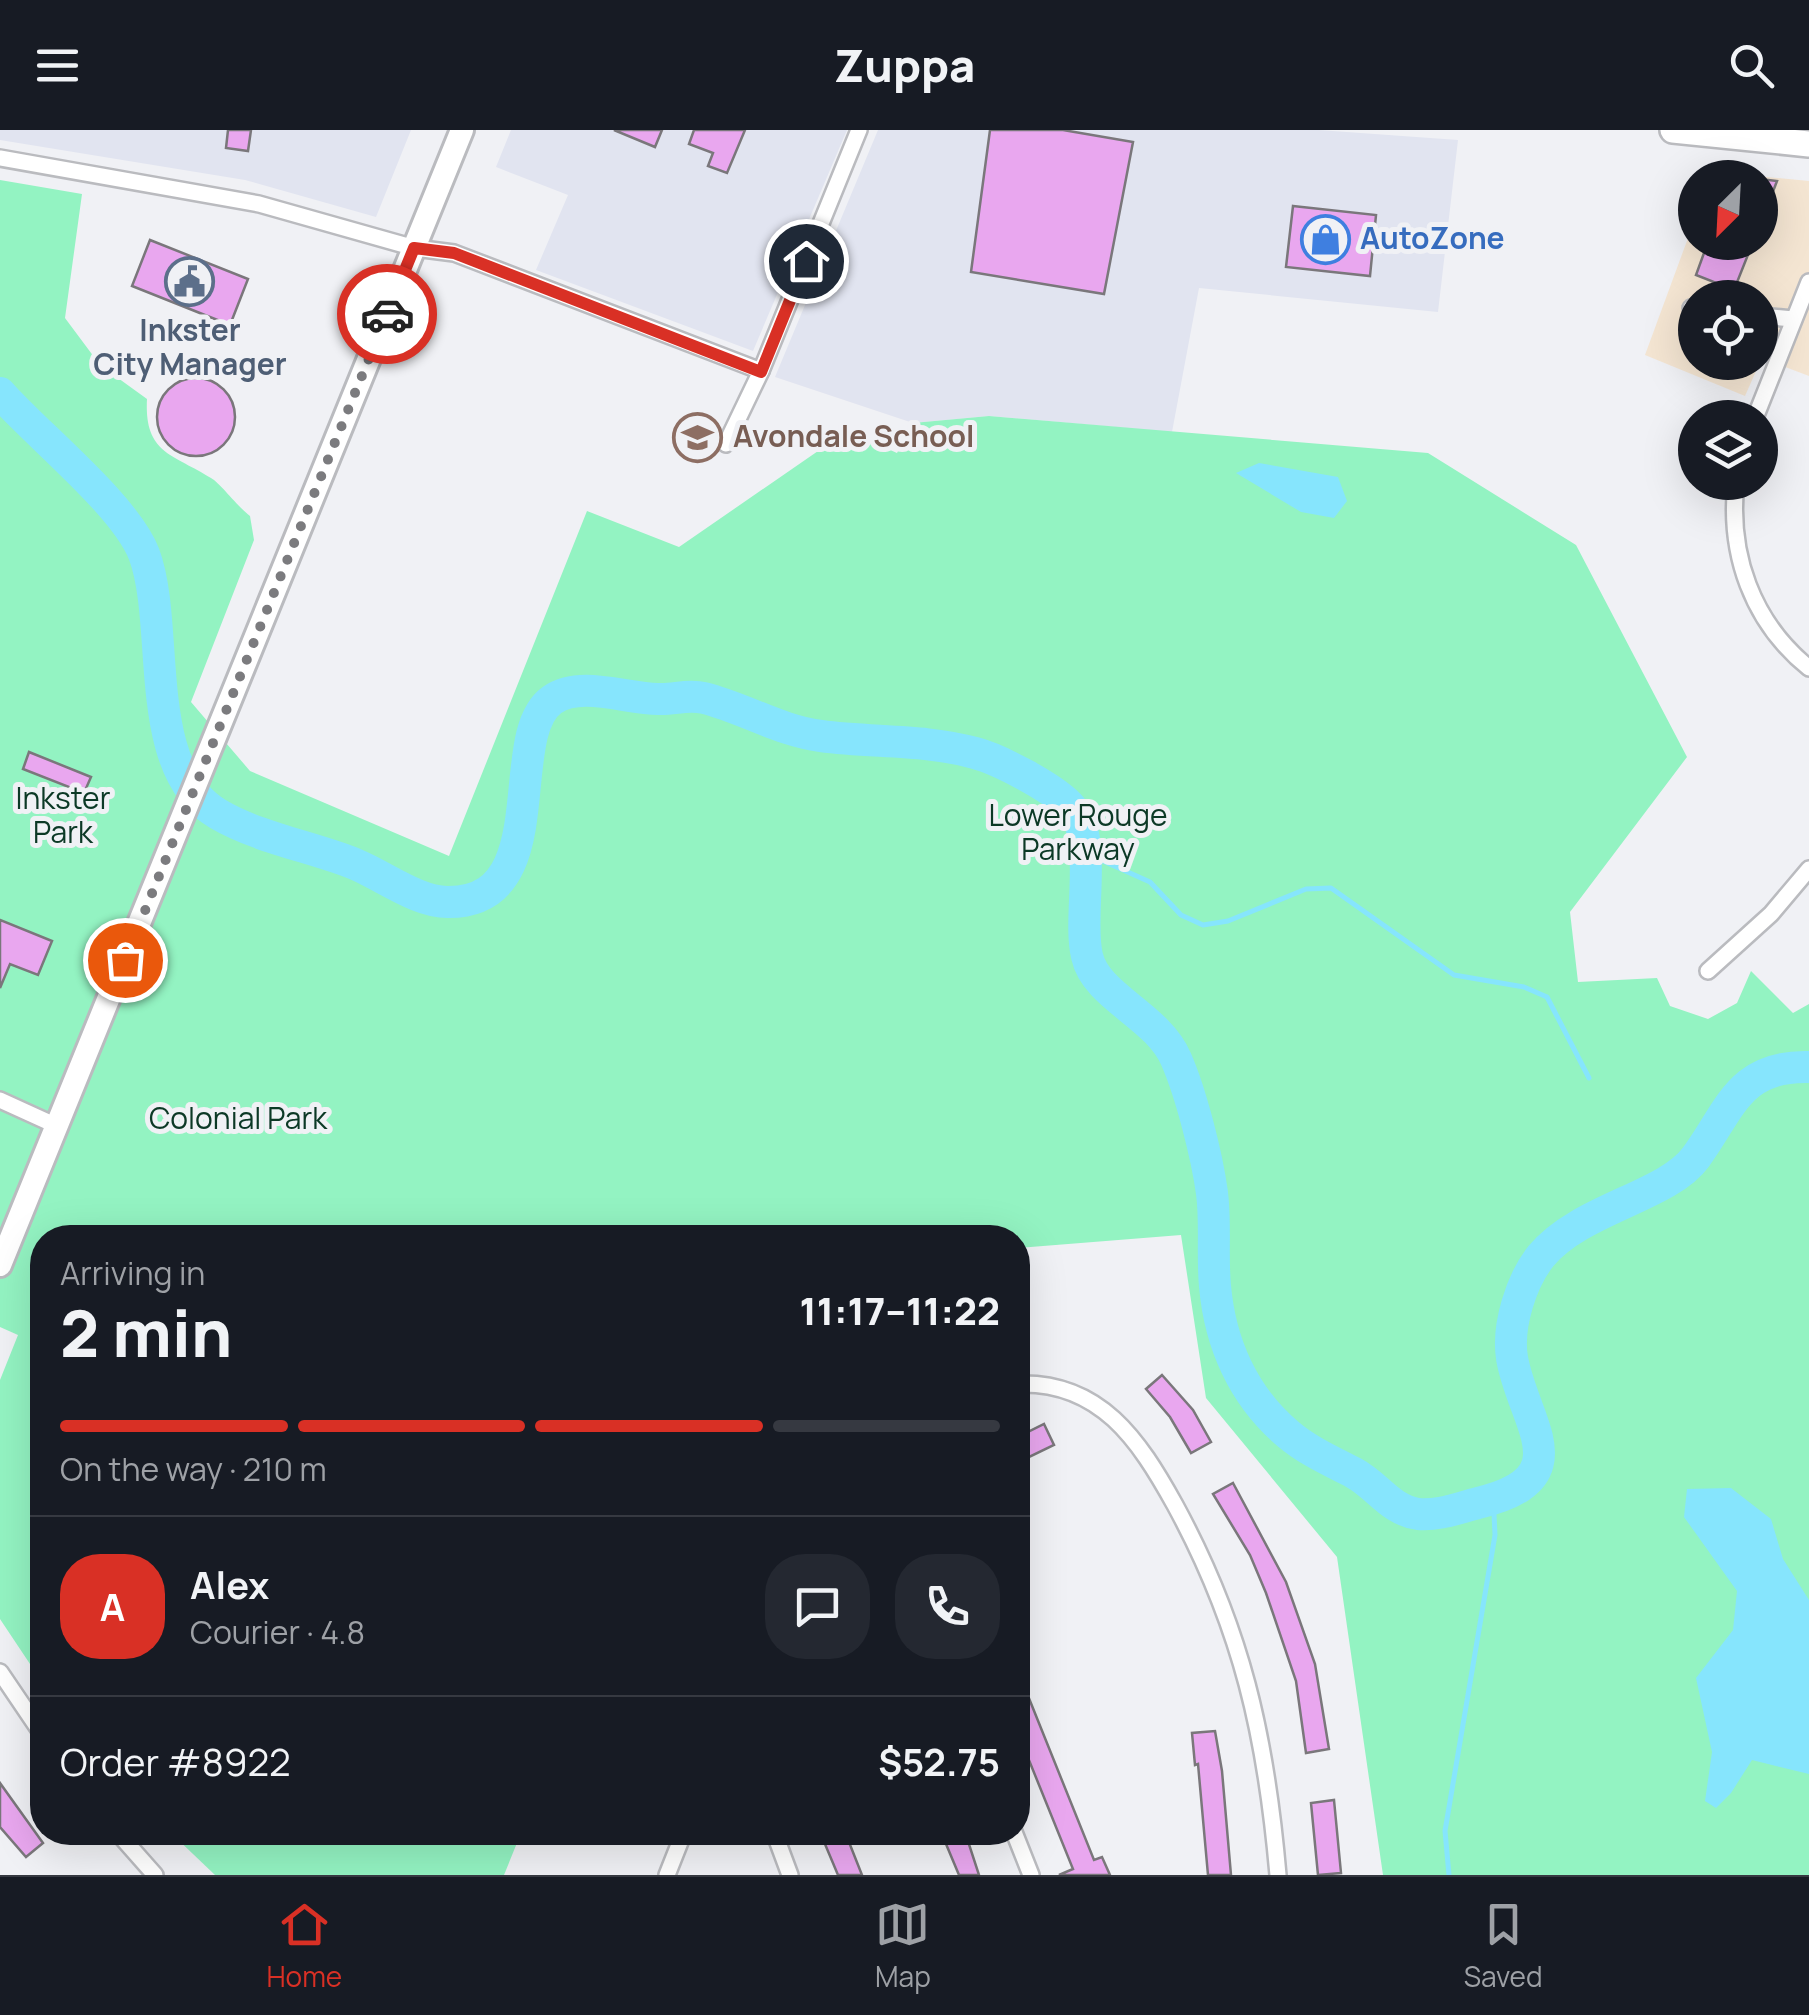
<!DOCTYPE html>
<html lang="en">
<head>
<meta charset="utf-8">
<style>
	:root { --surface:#171b24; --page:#242831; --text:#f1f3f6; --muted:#9ea1a6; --line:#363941; --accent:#d93025 }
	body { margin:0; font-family:Manrope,sans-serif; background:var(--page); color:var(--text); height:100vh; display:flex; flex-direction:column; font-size:38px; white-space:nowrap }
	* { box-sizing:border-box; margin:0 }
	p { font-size:32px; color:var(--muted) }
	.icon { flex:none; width:55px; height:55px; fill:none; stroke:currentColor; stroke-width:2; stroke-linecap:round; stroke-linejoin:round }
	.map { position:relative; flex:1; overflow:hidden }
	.side { position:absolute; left:30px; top:1095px; width:1000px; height:620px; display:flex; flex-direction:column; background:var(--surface); border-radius:40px; box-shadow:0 10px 40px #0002 }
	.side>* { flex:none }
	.needle { width:65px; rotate:204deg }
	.controls { position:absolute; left:1678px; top:30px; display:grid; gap:20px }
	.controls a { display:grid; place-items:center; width:100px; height:100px; border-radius:50%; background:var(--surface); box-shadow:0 10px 40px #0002; font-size:50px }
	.pin { position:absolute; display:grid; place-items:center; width:85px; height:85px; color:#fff; margin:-42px; border:5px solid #fff; border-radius:50%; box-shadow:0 2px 10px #0007 }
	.courier { position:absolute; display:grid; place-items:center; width:100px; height:100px; margin:-50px; border:8px solid #d93025; border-radius:50%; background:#fff; color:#222; box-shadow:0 2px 12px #0007 }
	.head em { font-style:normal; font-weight:800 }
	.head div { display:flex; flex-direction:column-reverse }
	.head { display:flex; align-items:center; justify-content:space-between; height:170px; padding:0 30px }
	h1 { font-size:65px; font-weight:800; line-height:75px }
	.bar { display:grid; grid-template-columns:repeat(4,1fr); gap:15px 10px; align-content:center; height:120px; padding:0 30px }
	.bar i { height:12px; border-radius:8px; background:var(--line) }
	.bar .selected { background:var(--accent) }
	.bar p { grid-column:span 4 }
	.line { display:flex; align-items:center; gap:25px; padding:0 30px; border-top:2px solid var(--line) }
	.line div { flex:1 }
	.round { display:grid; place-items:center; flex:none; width:105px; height:105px; border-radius:40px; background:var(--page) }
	header { display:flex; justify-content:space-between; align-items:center; height:130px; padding:0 30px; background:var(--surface); font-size:45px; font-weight:800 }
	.tab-bar { display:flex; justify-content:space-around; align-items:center; height:140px; border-top:2px solid var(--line); background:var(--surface); font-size:28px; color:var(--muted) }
	.tab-bar a { display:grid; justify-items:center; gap:5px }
	.tab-bar .selected { color:var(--accent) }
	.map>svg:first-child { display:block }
	.built { fill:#e1e4f0 }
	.industrial { fill:#f4e5d2 }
	.green { fill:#93f3c2 }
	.water { fill:#86e5fd }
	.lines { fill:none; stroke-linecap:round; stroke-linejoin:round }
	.stream { stroke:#86e5fd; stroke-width:5 }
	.river { stroke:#86e5fd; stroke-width:32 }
	.building { fill:#e9a7ef; stroke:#7a777b; stroke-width:2.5 }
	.minor-casing { stroke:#babbbf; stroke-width:20 }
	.secondary-casing { stroke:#babbbf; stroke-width:28 }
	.primary-casing { stroke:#babbbf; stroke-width:30 }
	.minor { stroke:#fff; stroke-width:15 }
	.secondary { stroke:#fff; stroke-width:22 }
	.primary { stroke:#fff; stroke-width:25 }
	.done { stroke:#7b7b7e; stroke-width:10; stroke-dasharray:0 18 }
	.route { stroke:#d93025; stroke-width:12 }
	.labels { text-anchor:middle; stroke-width:10; stroke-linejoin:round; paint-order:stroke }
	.shop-label { font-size:30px; font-weight:bold; fill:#366cbe; stroke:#f0f1f5; text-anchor:start }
	.service-label { font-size:30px; font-weight:bold; fill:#4e5e75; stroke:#f0f1f5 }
	.education-label { font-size:30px; font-weight:bold; fill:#785e54; stroke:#f0f1f5; text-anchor:start }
	.park-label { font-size:30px; fill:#0c3926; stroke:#f0f1f5 }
</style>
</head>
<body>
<header><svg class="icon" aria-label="menu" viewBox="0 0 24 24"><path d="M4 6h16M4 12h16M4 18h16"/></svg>Zuppa<svg class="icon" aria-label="search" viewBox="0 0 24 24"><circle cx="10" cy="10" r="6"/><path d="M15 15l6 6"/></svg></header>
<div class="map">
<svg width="1809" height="1745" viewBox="0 0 1809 1745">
	<rect width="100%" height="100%" fill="#f0f1f5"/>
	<g class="built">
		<polygon points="0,0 411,0 376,87 245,50 0,10"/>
		<polygon points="511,0 847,0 753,221 536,140 568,65 496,37"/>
		<polygon points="878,0 1319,0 1458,10 1438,182 1199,158 1172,302 989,286 913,293 775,247"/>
	</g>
	<polygon class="industrial" points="1712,42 1809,51 1809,246 1762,228 1760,232 1760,168 1695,168 1695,232 1760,232 1745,266 1645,225 1695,89 1695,112 1760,112 1760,48 1710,47"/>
	<g class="green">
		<path d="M0,50L82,64L65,188L100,235L147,269C144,324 173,324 211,348C220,353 237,376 250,386L254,410L191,572L250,641L449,726L587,381L679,417L847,301L897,323L913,293L989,286L1428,323L1576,415L1687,627L1570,782L1578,852L1657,848L1670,876L1708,889L1737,873L1751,841L1793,883L1809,874V1745H1383L1337,1427L1206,1268L1181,1105L1018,1118V1108H42V1552L0,1489V1250L18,1205L0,1197Z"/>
		<polygon points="171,1703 521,1703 504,1745 215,1745"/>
	</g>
	<g class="water">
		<polygon points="1259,333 1338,347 1347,371 1334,388 1301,382 1236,343"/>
		<polygon points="1731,1358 1771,1389 1783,1429 1809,1470 1809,1644 1752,1630 1731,1663 1716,1678 1705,1671 1712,1622 1696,1548 1733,1500 1737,1461 1684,1387 1687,1359"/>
	</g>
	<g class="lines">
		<g class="stream">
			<polyline points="1083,722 1150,752 1181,785 1203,795 1228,791 1306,759 1331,758 1454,845 1524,857 1547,867 1589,948"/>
			<polyline points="1449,1745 1445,1701 1495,1405 1494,1384 1487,1372"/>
		</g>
		<path class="river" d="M0,263C37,305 125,375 144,424C171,496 140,638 218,684C257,707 308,716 350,732C380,743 417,773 449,772C557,771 501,606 552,570C581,550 626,569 658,569C674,570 687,564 704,568C744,578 780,601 821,606C872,613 925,609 975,623C1001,630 1051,657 1069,675C1100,706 1077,785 1087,826C1096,867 1157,885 1176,929C1191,963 1207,1026 1212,1063C1216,1094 1212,1125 1215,1156C1220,1213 1243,1266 1288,1304C1308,1321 1331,1331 1354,1343C1378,1356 1390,1380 1418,1384C1438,1386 1458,1378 1478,1373C1583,1348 1523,1293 1512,1228C1507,1196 1521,1151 1541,1126C1581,1078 1667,1067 1696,1027C1730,981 1738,935 1809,937"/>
	</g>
	<g class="building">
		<polygon points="228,0 251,0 248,21 226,18"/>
		<polygon points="614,0 662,0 655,17"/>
		<polygon points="694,0 745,0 727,43 708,36 713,23 689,14"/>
		<polygon points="990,0 1063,0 1133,12 1104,164 971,142"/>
		<polygon points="1760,49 1777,51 1761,93 1760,92"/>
		<polygon points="1293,76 1376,85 1370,146 1286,137"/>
		<polygon points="150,110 248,149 230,195 132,156"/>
		<polygon points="1708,112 1753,112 1734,160 1696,145"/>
		<circle cx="196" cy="287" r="39"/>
		<polygon points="29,622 91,647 84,663 23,639"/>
		<polygon points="0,790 52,811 38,845 10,834 0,858"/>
		<polygon points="1162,1245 1193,1280 1211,1312 1191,1323 1170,1287 1146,1259"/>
		<polygon points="1044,1294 1054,1315 1025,1329 1018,1307"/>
		<polygon points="1233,1353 1286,1452 1315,1534 1329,1619 1306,1623 1296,1551 1266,1463 1250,1425 1213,1364"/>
		<polygon points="1018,1541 1094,1730 1102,1727 1110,1745 1059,1745 1073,1739 1018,1603"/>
		<polygon points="1215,1601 1222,1641 1231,1745 1208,1745 1198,1634 1195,1635 1192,1603"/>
		<polygon points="0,1653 43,1713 26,1727 0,1697"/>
		<polygon points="1334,1670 1341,1743 1318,1745 1311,1673"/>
		<polygon points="834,1702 845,1702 862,1745 838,1745 822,1707"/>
		<polygon points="941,1702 965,1702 979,1745 959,1745"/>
	</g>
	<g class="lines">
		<defs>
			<g id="minor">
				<polyline points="0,28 259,74 415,118 454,123 761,241"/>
				<polyline points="1691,178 1695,179"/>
				<polyline points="1760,186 1793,189"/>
				<polyline points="1755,288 1809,152"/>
				<polyline points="726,314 761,241 859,0"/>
				<path d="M1736,352C1728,424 1752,492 1809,538"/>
				<polyline points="1708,841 1771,784 1809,739"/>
				<polyline points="0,970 57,996"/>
				<path d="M1018,1254C1100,1251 1139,1310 1175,1375C1242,1498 1266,1607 1278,1745"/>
				<polyline points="0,1542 42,1604"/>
				<polyline points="117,1702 155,1745"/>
				<polyline points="774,1702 790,1745"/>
				<polyline points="1014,1702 1031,1745"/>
				<polyline points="667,1745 684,1702"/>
			</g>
			<polyline id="secondary" points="0,1135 462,0"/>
			<polyline id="primary" points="1673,0 1809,14"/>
		</defs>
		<use href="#minor" class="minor-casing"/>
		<use href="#secondary" class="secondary-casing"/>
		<use href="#primary" class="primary-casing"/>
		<use href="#minor" class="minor"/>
		<use href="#secondary" class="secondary"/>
		<use href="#primary" class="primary"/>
	</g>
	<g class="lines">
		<polyline class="done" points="125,830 387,184"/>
		<polyline class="route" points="387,184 414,118 454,123 761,242 806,131"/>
	</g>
	<defs>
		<symbol id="shop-ring" viewBox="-11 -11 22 22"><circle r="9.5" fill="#f0f1f5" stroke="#3f7fe0" stroke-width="1.5"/><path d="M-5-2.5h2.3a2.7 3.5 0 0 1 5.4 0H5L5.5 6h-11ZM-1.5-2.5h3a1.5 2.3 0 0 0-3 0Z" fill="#3f7fe0"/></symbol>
		<symbol id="civic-ring" viewBox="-11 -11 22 22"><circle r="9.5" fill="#f0f1f5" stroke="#5c6f8a" stroke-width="1.5"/><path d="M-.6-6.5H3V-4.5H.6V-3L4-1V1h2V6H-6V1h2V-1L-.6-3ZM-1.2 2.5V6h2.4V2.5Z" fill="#5c6f8a"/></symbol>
		<symbol id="school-ring" viewBox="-11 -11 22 22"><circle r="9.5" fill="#f0f1f5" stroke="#8d6e63" stroke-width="1.5"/><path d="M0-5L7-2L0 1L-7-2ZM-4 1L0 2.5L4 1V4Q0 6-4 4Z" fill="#8d6e63"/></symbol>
	</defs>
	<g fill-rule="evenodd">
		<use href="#shop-ring" x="1298" y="82" width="55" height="55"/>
		<use href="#civic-ring" x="162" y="124" width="55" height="55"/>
		<use href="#school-ring" x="670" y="280" width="55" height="55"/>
	</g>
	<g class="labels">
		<g class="shop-label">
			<text x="1360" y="119">AutoZone</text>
		</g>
		<g class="service-label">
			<text x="190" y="211">Inkster<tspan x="190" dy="34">City Manager</tspan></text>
		</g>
		<g class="education-label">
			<text x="733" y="317">Avondale School</text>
		</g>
		<g class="park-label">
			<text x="63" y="679">Inkster<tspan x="63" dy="34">Park</tspan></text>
			<text x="1078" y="696">Lower Rouge<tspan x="1078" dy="34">Parkway</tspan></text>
			<text x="238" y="999">Colonial Park</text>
		</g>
	</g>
</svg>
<div class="controls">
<a><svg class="needle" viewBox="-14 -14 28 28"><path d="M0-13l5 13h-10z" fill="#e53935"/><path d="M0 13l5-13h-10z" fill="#9ea1a6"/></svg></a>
<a><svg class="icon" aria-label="locate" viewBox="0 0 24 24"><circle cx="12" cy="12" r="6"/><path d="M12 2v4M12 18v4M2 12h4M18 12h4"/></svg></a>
<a><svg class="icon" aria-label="layers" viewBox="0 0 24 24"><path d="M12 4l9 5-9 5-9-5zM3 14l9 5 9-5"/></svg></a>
</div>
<div class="pin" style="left:125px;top:830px;background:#ea580c"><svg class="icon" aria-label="bag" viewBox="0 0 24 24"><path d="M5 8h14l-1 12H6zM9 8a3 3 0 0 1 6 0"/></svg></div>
<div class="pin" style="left:806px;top:131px;background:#1f2937"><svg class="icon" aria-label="home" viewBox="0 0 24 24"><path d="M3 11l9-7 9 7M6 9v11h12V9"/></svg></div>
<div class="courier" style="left:387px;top:184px"><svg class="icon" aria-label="car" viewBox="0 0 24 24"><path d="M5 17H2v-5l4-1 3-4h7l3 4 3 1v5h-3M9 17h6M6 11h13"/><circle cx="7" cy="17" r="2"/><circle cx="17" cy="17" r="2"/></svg></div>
<section class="side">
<div class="head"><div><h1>2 min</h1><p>Arriving in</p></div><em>11:17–11:22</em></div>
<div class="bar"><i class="selected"></i><i class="selected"></i><i class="selected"></i><i></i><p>On the way · 210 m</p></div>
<div class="line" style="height:180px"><b class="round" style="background:var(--accent);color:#fff">A</b><div><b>Alex</b><p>Courier · 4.8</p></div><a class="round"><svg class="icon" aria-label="chat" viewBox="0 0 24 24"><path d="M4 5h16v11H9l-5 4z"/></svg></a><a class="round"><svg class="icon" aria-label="phone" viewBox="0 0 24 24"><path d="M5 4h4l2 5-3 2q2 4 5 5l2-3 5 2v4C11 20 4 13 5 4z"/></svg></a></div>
<div class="line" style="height:130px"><div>Order #8922</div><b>$52.75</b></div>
</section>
</div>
<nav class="tab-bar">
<a class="selected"><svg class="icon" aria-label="home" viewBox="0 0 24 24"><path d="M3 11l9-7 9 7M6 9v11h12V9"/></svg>Home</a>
<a><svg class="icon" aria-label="map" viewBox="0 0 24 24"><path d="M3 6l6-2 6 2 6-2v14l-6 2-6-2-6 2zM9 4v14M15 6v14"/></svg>Map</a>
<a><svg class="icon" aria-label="saved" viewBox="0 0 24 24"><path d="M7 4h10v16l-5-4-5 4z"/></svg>Saved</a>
</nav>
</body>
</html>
